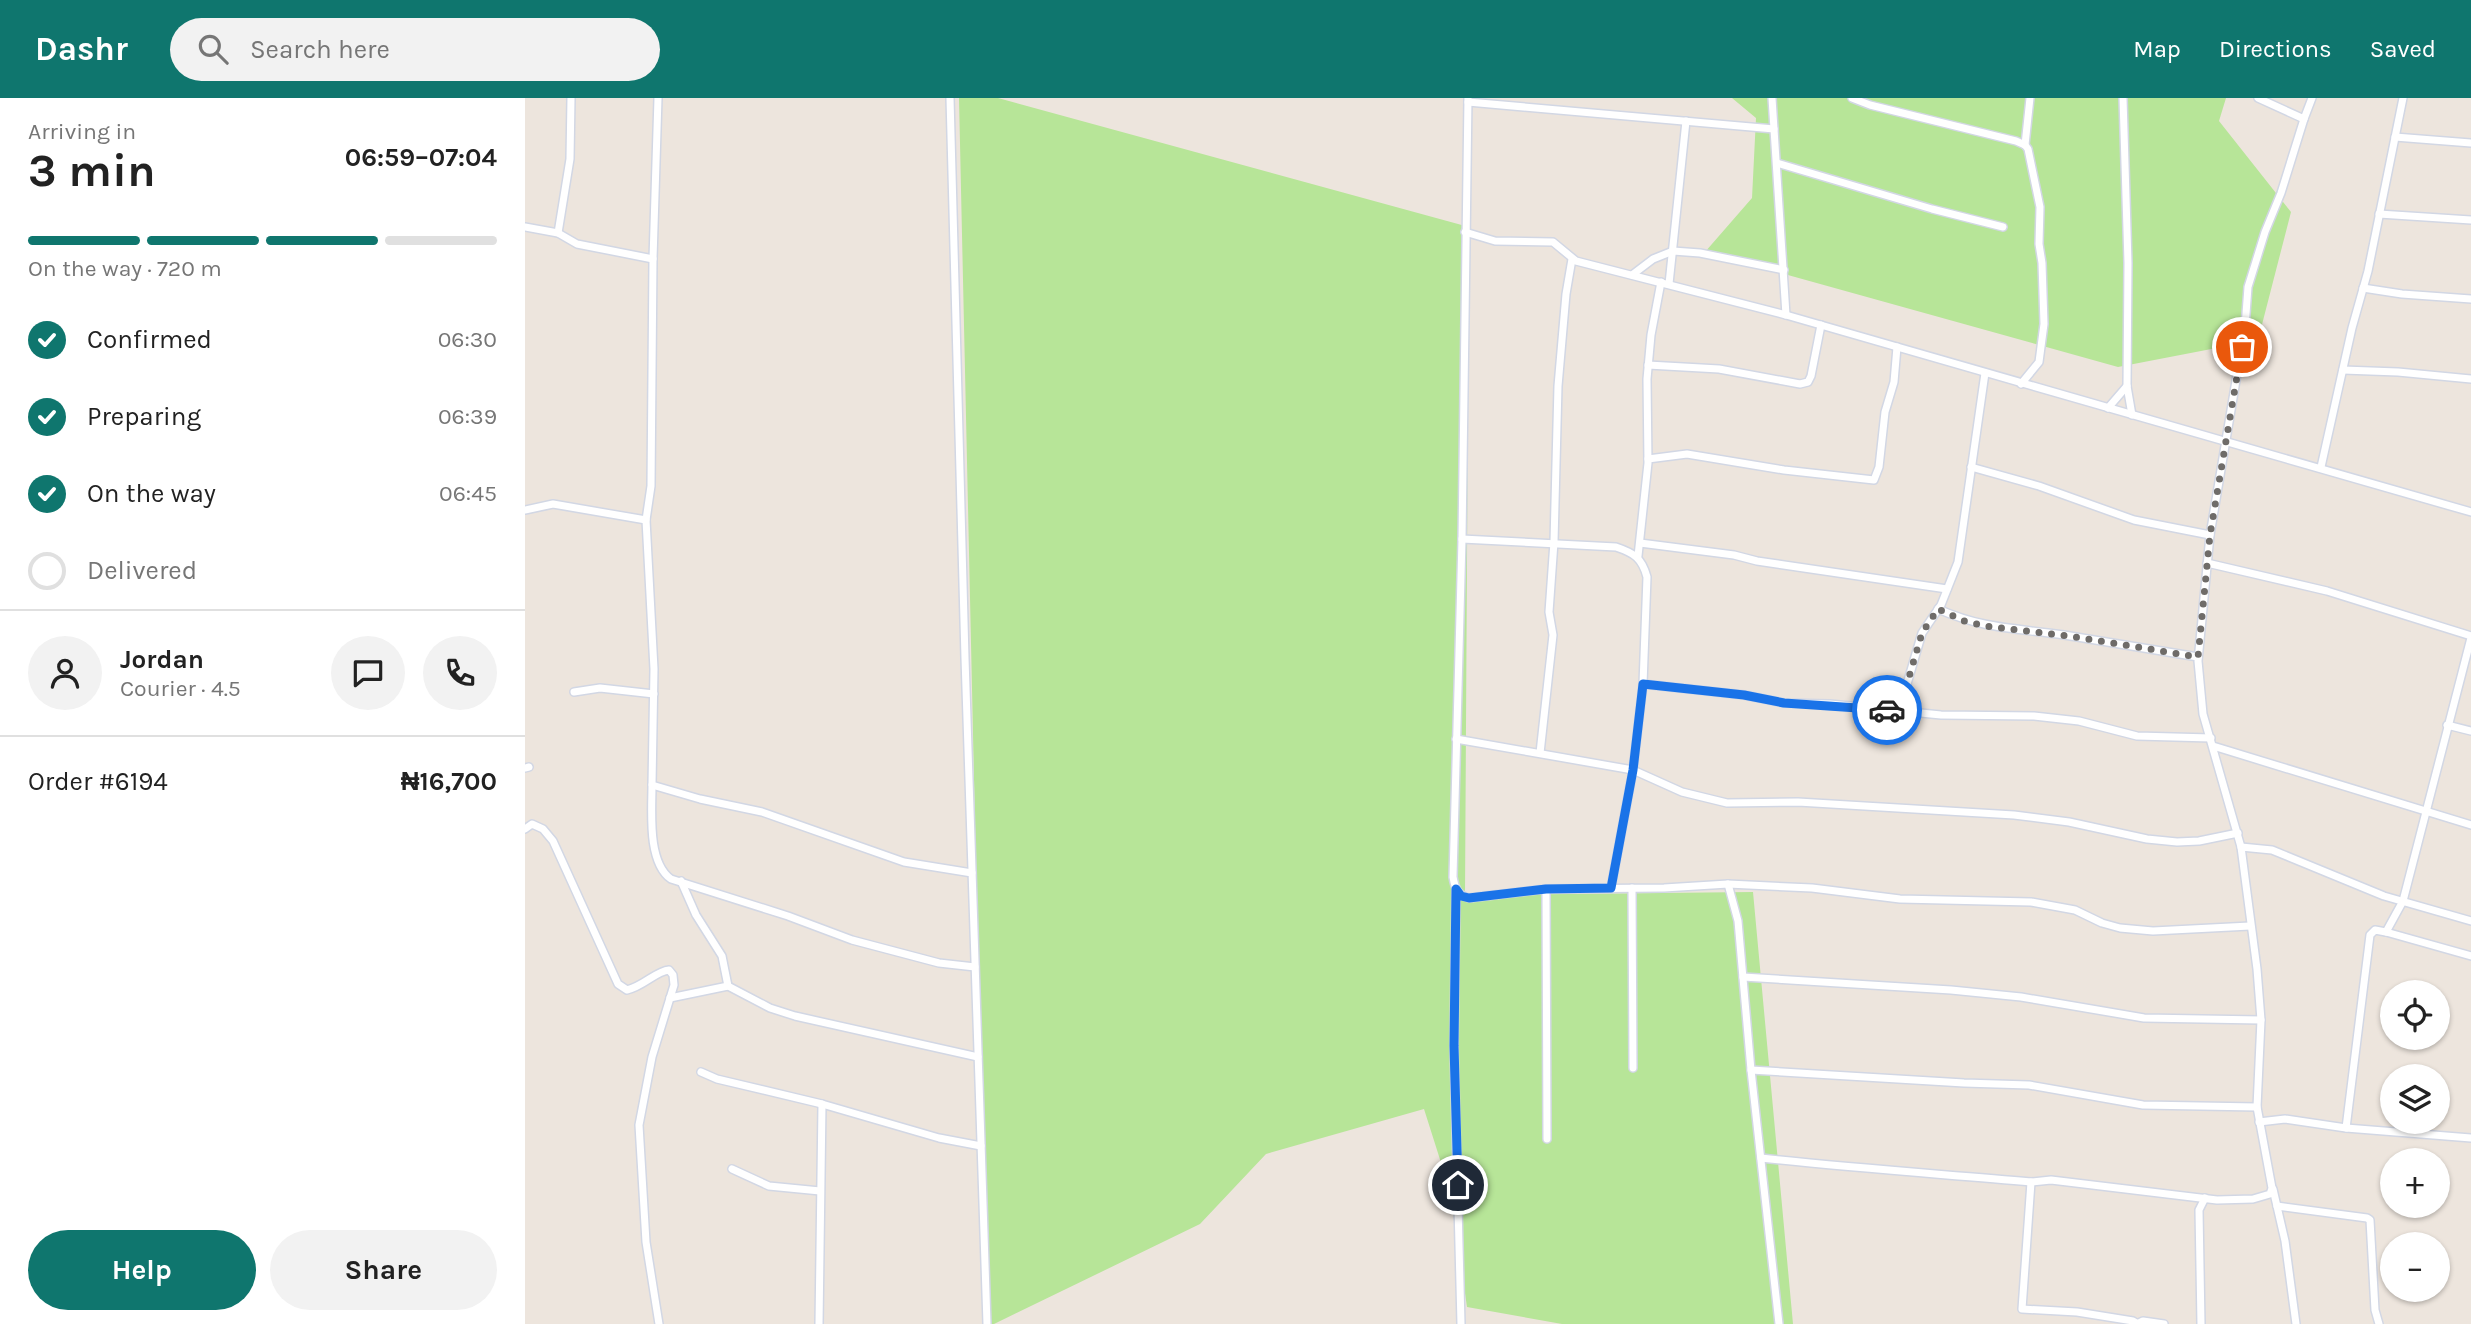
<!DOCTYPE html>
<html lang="en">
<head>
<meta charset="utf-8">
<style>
	:root { --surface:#fff; --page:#f2f2f2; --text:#222; --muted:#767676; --line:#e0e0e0; --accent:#0f766e }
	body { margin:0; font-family:Karla,sans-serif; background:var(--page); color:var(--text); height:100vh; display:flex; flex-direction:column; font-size:26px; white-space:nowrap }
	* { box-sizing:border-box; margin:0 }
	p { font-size:23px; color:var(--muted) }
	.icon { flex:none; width:38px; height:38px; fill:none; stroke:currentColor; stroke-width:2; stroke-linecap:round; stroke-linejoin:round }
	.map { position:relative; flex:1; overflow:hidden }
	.sheet { display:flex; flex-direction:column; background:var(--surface); width:525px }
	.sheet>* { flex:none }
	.tools { position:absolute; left:1855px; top:882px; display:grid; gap:14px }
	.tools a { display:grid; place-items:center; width:70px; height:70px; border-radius:50%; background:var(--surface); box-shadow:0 2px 5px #0004; font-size:35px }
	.pin { position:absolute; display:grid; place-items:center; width:60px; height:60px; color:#fff; margin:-30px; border:4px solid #fff; border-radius:50%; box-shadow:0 2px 7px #0007 }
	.courier { position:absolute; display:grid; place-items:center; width:70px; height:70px; margin:-35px; border:5px solid #1a73e8; border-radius:50%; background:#fff; color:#222; box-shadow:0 2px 9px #0007 }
	.summary em { font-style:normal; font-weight:700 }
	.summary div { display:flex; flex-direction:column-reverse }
	.summary { display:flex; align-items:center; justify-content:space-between; height:119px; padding:0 28px }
	h1 { font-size:46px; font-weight:700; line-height:52px }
	.bar { display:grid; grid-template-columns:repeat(4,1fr); gap:10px 7px; align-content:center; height:84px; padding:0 28px }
	.bar i { height:9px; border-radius:5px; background:var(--line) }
	.bar .on { background:var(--accent) }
	.bar p { grid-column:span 4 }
	.line { display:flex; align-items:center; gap:18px; padding:0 28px; border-top:2px solid var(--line) }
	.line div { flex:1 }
	.round { display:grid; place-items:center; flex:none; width:74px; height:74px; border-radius:37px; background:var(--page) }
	ol { padding:0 28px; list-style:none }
	li { display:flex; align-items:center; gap:21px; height:77px }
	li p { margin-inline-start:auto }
	li .icon { padding:7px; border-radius:50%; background:var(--accent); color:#fff; stroke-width:4 }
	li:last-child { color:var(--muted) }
	li i { width:38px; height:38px; border:4px solid var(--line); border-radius:50% }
	.primary-button { display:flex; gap:14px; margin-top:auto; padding:14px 28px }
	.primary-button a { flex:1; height:80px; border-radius:42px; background:var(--accent); color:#fff; font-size:28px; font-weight:700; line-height:80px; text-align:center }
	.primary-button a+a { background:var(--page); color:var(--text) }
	header { display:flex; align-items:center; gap:42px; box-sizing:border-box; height:98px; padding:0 35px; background:var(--accent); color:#fff }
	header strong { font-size:33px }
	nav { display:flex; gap:38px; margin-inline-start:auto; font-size:24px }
	.search { width:490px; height:63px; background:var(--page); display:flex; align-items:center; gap:18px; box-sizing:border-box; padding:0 24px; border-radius:38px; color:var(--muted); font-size:26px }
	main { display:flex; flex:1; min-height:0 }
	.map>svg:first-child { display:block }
	.green { fill:#b7e598 }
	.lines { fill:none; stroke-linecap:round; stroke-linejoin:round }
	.street-casing { stroke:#d2d7e4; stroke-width:10 }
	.street { stroke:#fff; stroke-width:7 }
	.done { stroke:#6f6c69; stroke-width:7; stroke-dasharray:0 12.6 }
	.route { stroke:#1a73e8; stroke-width:9 }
</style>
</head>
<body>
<header>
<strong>Dashr</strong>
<div class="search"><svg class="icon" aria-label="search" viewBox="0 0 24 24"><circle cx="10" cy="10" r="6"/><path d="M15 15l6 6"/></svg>Search here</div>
<nav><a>Map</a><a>Directions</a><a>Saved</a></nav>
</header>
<main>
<section class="sheet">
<div class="summary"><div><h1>3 min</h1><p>Arriving in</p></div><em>06:59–07:04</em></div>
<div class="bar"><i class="on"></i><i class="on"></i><i class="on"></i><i></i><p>On the way · 720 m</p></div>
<ol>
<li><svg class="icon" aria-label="check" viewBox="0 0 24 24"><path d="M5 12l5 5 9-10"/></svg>Confirmed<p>06:30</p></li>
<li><svg class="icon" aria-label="check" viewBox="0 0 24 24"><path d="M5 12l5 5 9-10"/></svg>Preparing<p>06:39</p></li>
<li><svg class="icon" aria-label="check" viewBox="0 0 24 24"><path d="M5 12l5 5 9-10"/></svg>On the way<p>06:45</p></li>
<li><i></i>Delivered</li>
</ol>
<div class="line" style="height:126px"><a class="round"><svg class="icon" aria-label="person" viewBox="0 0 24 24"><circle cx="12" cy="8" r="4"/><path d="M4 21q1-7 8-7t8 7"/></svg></a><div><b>Jordan</b><p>Courier · 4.5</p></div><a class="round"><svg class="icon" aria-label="chat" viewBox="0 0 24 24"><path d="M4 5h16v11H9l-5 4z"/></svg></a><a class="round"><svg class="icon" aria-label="phone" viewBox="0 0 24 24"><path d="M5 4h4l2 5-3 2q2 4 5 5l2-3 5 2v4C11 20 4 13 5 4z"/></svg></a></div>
<div class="line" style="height:91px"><div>Order #6194</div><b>₦16,700</b></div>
<div class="primary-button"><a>Help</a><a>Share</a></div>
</section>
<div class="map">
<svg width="1946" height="1226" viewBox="0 0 1946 1226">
	<rect width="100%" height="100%" fill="#ede5dd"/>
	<g class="green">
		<polygon points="434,0 473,0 944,129 940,797 1228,794 1268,1226 1037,1226 942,1209 925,1093 899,1011 741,1056 675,1126 469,1226 461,1226"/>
		<polygon points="1207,0 1701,0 1694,23 1766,114 1733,242 1593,269 1180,154 1227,100 1231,20"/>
	</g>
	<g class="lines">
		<defs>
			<g id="street">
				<polyline points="133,0 128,161 126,388 121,422 129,571 127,687 175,701 237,714 379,764 447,775"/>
				<polyline points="425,0 440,560 462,1226"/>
				<path d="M943,0L937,441L928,779C930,790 932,797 944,800L1021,791L1139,790L1203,786L1213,823L1226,972L1254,1226"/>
				<polyline points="1247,0 1261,217"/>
				<polyline points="1327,0 1345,7 1491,43 1500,47 1503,51 1515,109 1514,146 1517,165 1519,226 1514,264 1496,286"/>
				<polyline points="1598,0 1603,165 1602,288 1607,317"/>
				<polyline points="943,4 1249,31"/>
				<polyline points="1779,21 1787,0"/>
				<polyline points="1870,39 1946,45"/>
				<polyline points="1500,47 1505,0"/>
				<polyline points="1252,65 1407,111 1478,129"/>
				<polyline points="1854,116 1946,122"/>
				<polyline points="0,129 33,135 52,146 128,161"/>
				<polyline points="940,134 970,143 1028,144 1051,163 1261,217 1946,414"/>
				<polyline points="33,135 45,61 46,0"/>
				<polyline points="1107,177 1128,161 1148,153 1175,155 1259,172"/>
				<polyline points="1144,186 1161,23"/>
				<polyline points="1838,190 1877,196 1946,201"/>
				<polyline points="1123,267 1194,271 1275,286 1283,284 1286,278 1296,227"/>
				<polyline points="1818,272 1873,274 1946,281"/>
				<polyline points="1583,310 1602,288"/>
				<polyline points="1123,361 1162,356 1259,372 1349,382 1354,369 1360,314 1369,284 1372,249"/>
				<polyline points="1446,369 1514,388 1609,422 1685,437"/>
				<polyline points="1796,369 1827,230 1843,173 1878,0"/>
				<polyline points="0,412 28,406 121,422"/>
				<path d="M937,441L1091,449C1109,455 1117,460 1122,479L1118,586L1108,672L1086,790"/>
				<polyline points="1115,445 1209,457 1232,463 1422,491"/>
				<polyline points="1113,458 1123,365 1122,281 1126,237 1136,184"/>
				<polyline points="1682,465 1802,493 1946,538"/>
				<path d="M1413,511C1458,531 1491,530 1539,537C1584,544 1629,552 1673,559"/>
				<polyline points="1118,586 1219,597 1259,605 1305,606 1416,617 1509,618 1554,623 1612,638 1686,640"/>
				<polyline points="49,594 75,590 129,596"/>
				<polyline points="1374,613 1397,535 1416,507 1433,464 1460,275"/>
				<polyline points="1922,627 1946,633"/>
				<polyline points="931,641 1108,672 1157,694 1202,705 1273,704 1489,717 1544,724 1622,741 1652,744 1674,743 1713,735"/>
				<polyline points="1688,648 1946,727"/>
				<polyline points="1015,655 1028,537 1024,514 1029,444 1033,288 1041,196 1047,161"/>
				<polyline points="0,670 4,669"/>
				<path d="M127,687C127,713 122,764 146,781L263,818L327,842L414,865L450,869"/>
				<path d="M0,731L7,726L18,731L28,743L93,886L102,892C119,888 131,873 144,872L148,877L149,887L127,959L114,1027L121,1144L134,1226"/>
				<polyline points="1716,749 1747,752 1859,798 1946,823"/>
				<polyline points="156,783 171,817 197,858 203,888"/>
				<polyline points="1203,786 1287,790 1375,801 1506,804 1550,812 1577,825 1595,830 1628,833 1725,828"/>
				<polyline points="1107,790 1108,970"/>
				<polyline points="1021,791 1022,1041"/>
				<polyline points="931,792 929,949 936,1226"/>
				<polyline points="1861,834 1878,803 1946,540"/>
				<polyline points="1218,879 1426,892 1496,899 1619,920 1736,922"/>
				<polyline points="145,900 203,888 245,910 270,918 453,959"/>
				<polyline points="1226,972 1439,985 1504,987 1618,1007 1732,1009"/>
				<polyline points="176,974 192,981 297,1006 414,1040 456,1048"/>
				<polyline points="1734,1024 1760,1021 1821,1030 1946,1040"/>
				<polyline points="1821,1030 1845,837 1850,832 1861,834 1946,858"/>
				<path d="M1236,1060C1326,1070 1416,1076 1506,1084L1526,1082L1692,1102L1728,1101L1745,1096L1747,1090L1732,1009L1736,922L1732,871L1716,749L1678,616L1673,563L1685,437L1720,229L1723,189L1740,134L1756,95L1779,21L1733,0"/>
				<polyline points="207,1071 244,1088 295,1093"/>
				<polyline points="1506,1084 1497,1211 1552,1214 1608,1223 1613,1226"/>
				<polyline points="1748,1091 1760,1143 1771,1226"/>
				<polyline points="1752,1108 1842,1120 1845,1122 1850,1212 1854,1226"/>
				<polyline points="294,1226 297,1006"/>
				<polyline points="1612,1226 1618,1223 1639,1226"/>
				<polyline points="1676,1226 1674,1112 1680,1100"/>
			</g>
		</defs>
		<use href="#street" class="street-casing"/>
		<use href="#street" class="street"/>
	</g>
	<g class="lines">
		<polyline class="done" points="1362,612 1374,613 1397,535 1413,511 1439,523 1460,528 1544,538 1673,559 1685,437 1717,249"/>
		<polyline class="route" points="933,1087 929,948 931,791 936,798 944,800 1021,791 1086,790 1108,672 1118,586 1219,597 1259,605 1362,612"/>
	</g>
</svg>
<div class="tools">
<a><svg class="icon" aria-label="locate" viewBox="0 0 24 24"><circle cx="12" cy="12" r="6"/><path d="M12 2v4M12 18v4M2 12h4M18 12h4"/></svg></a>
<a><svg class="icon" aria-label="layers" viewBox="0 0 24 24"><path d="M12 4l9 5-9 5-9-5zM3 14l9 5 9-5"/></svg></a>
<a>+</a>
<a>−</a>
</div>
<div class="pin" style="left:1717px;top:249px;background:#ea580c"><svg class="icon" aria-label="bag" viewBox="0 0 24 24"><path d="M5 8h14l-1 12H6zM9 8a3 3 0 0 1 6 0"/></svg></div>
<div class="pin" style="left:933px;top:1087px;background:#1f2937"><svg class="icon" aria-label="home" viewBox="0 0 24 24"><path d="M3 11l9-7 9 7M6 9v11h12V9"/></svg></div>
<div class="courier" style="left:1362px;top:612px"><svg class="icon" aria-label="car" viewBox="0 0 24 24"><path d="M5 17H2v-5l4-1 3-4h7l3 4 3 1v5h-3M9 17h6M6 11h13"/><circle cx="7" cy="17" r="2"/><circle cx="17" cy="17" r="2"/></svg></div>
</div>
</main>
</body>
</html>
